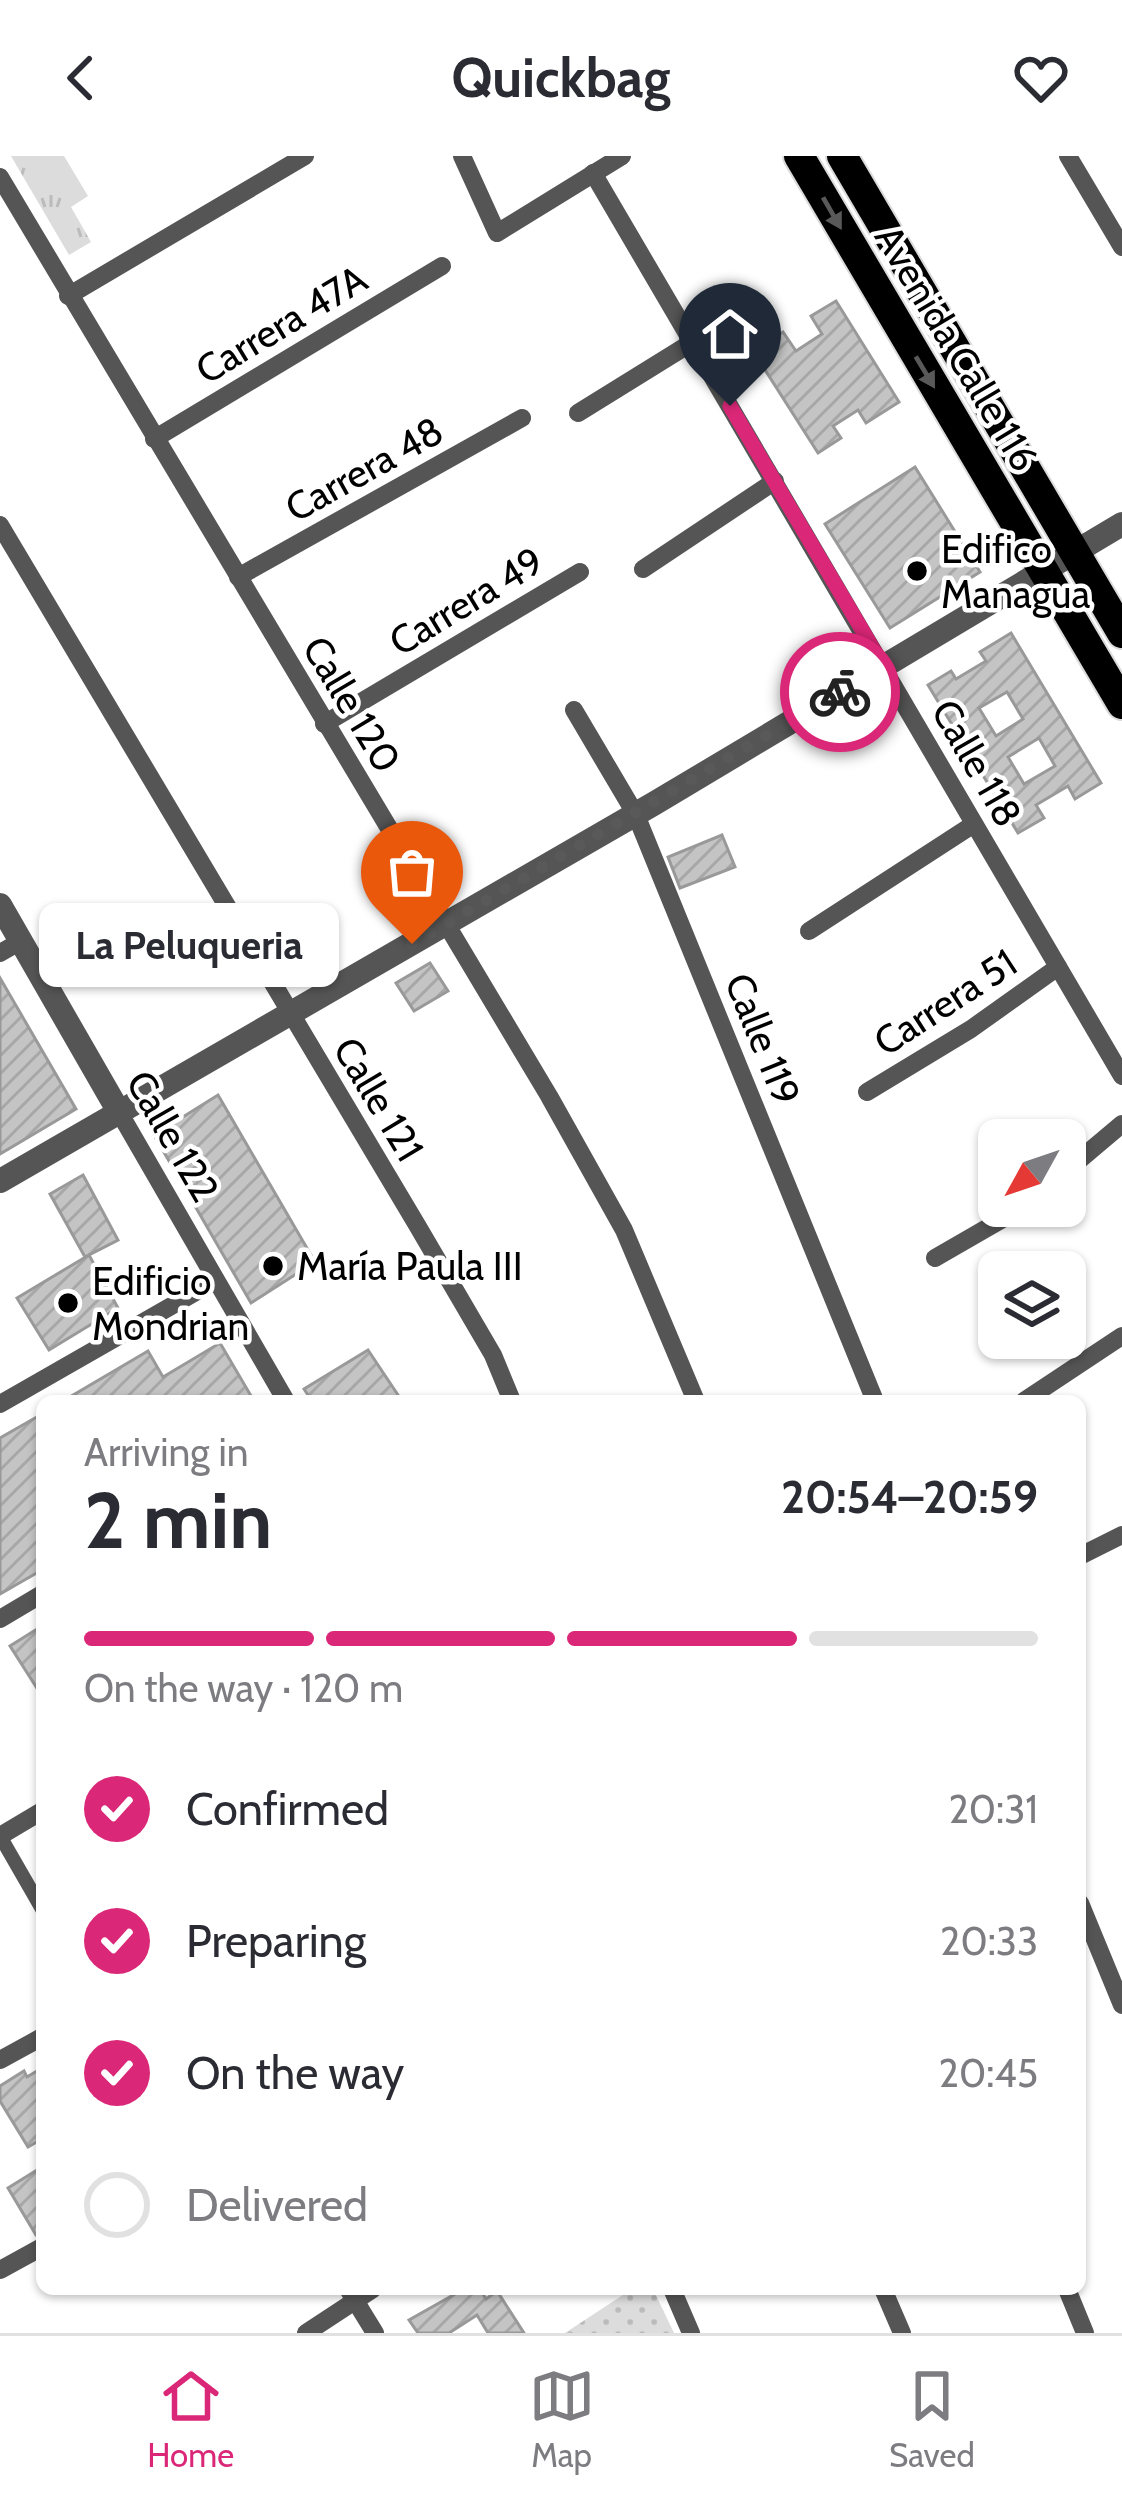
<!DOCTYPE html>
<html lang="en">
<head>
<meta charset="utf-8">
<style>
	:root { --surface:#fff; --page:#f7f7f7; --text:#2b2b33; --muted:#7c7c81; --line:#e1e1e2; --accent:#db2777 }
	body { margin:0; font-family:Cabin,sans-serif; background:var(--page); color:var(--text); height:100vh; display:flex; flex-direction:column; font-size:45px; white-space:nowrap }
	* { box-sizing:border-box; margin:0 }
	p { font-size:39px; color:var(--muted) }
	.icon { flex:none; width:66px; height:66px; fill:none; stroke:currentColor; stroke-width:2; stroke-linecap:round; stroke-linejoin:round }
	.map { position:relative; flex:1; overflow:hidden }
	.sheet { position:absolute; left:36px; top:1239px; width:1050px; height:900px; display:flex; flex-direction:column; background:var(--surface); border-radius:18px; box-shadow:0 3px 9px #0004 }
	.sheet>* { flex:none }
	.needle { width:78px; rotate:230deg }
	.buttons { position:absolute; left:978px; top:963px; display:grid; gap:24px }
	.buttons a { display:grid; place-items:center; width:108px; height:108px; border-radius:18px; background:var(--surface); box-shadow:0 3px 9px #0004; font-size:60px }
	.pin { position:absolute; display:grid; place-items:center; width:102px; height:102px; color:#fff; margin:-123px -51px; border-radius:50% 50% 50% 0; rotate:-45deg; box-shadow:0 0 12px #0007 }
	.pin .icon { rotate:45deg }
	.courier { position:absolute; display:grid; place-items:center; width:120px; height:120px; margin:-60px; border:9px solid #db2777; border-radius:50%; background:#fff; color:#222; box-shadow:0 3px 15px #0007 }
	.bubble { position:absolute; height:84px; border-radius:18px; background:var(--surface); box-shadow:0 3px 9px #0004; font-size:39px; font-weight:700; line-height:84px; text-align:center }
	.summary em { font-style:normal; font-weight:700 }
	.summary div { display:flex; flex-direction:column-reverse }
	.summary { display:flex; align-items:center; justify-content:space-between; height:204px; padding:0 48px }
	h1 { font-size:78px; font-weight:700; line-height:90px }
	.bar { display:grid; grid-template-columns:repeat(4,1fr); gap:18px 12px; align-content:center; height:144px; padding:0 48px }
	.bar i { height:15px; border-radius:9px; background:var(--line) }
	.bar .current { background:var(--accent) }
	.bar p { grid-column:span 4 }
	ol { padding:0 48px; list-style:none }
	li { display:flex; align-items:center; gap:36px; height:132px }
	li p { margin-inline-start:auto }
	li .icon { padding:12px; border-radius:50%; background:var(--accent); color:#fff; stroke-width:4 }
	li:last-child { color:var(--muted) }
	li i { width:66px; height:66px; border:6px solid var(--line); border-radius:50% }
	header { display:flex; justify-content:space-between; align-items:center; height:156px; padding:0 48px; background:var(--surface); font-size:54px; font-weight:700 }
	.dock { display:flex; justify-content:space-around; align-items:center; height:168px; border-top:3px solid var(--line); background:var(--surface); font-size:33px; color:var(--muted) }
	.dock a { display:grid; justify-items:center; gap:6px }
	.dock .current { color:var(--accent) }
	.map>svg:first-child { display:block }
	.grass { fill:url(#grass-tufts) }
	.park { fill:url(#park-dots) }
	.building { fill:url(#building-hatch); stroke:#999; stroke-width:3; fill-rule:evenodd }
	.lines { fill:none; stroke-linecap:round; stroke-linejoin:round }
	.primary-casing { stroke:#dbdbdb; stroke-width:34 }
	.pedestrian { stroke:#555; stroke-width:14 }
	.minor { stroke:#555; stroke-width:18 }
	.tertiary { stroke:#555; stroke-width:24 }
	.primary { stroke:#000; stroke-width:30 }
	.oneway { fill:#595959 }
	.done { stroke:#595959; stroke-width:12; stroke-dasharray:0 21.6 }
	.route { stroke:#db2777; stroke-width:15 }
	.poi-dot { fill:#000; stroke:#fff; stroke-width:4.5 }
	.labels { text-anchor:middle; stroke-width:9; stroke-linejoin:round; paint-order:stroke }
	.street-label { font-size:39px; fill:#000; stroke:#fff }
	.poi-label { font-size:39px; fill:#000; stroke:#fff; text-anchor:start }
</style>
</head>
<body>
<header><svg class="icon" aria-label="back" viewBox="0 0 24 24"><path d="M15 5l-7 7 7 7"/></svg>Quickbag<svg class="icon" aria-label="heart" viewBox="0 0 24 24"><path d="M12 20l-8-8c-3-5 5-10 8-4 3-6 11-1 8 4z"/></svg></header>
<div class="map">
<svg width="1122" height="2177" viewBox="0 0 1122 2177">
	<defs>
		<pattern id="grass-tufts" width="24" height="20" patternUnits="userSpaceOnUse" patternTransform="scale(3)"><rect width="24" height="20" fill="#dcdcdc"/><path d="M3 7l-1-3M5 7V3M7 7l1-3M15 17l-1-3M17 17v-4M19 17l1-3" fill="none" stroke="#bbb"/></pattern>
		<pattern id="park-dots" width="8" height="8" patternUnits="userSpaceOnUse" patternTransform="scale(3)"><rect width="8" height="8" fill="#dcdcdc"/><path d="M2 2h.1M6 6h.1" fill="none" stroke="#bbb" stroke-width="1.8" stroke-linecap="round"/></pattern>
		<pattern id="building-hatch" width="6" height="6" patternUnits="userSpaceOnUse" patternTransform="scale(3)"><rect width="6" height="6" fill="#c4c4c4"/><path d="M-1 1l2-2M0 6l6-6M5 7l2-2" fill="none" stroke="#a7a7a7"/></pattern>
	</defs>
	<rect width="100%" height="100%" fill="#fff"/>
	<polygon class="grass" points="11,0 64,0 88,40 71,51 91,86 69,99"/>
	<polygon class="park" points="632,2133 653,2133 674,2177 565,2177"/>
	<g class="building">
		<polygon points="836,145 899,246 866,267 858,254 833,270 841,282 818,297 753,195 783,176 796,195 822,178 811,160"/>
		<polygon points="915,311 980,416 890,472 825,368"/>
		<path d="M1011,477L1101,627L1075,643L1068,630L1036,649L1044,662L1018,677L928,529L951,515L956,523L986,505L980,496ZM1007,536L1023,563L996,580L979,552ZM1039,582L1055,610L1024,628L1008,601Z"/>
		<polygon points="722,679 735,711 680,732 668,701"/>
		<polygon points="430,807 448,835 414,855 396,827"/>
		<polygon points="0,822 76,953 0,998"/>
		<polygon points="218,939 315,1106 251,1147 154,979"/>
		<polygon points="83,1019 118,1084 85,1101 50,1038"/>
		<polygon points="89,1099 118,1152 49,1194 17,1142"/>
		<polygon points="220,1187 254,1245 63,1245 148,1195 163,1221"/>
		<polygon points="368,1194 402,1245 312,1245 304,1233"/>
		<polygon points="42,1258 42,1414 0,1438 0,1282"/>
		<polygon points="42,1470 42,1540 10,1490"/>
		<polygon points="42,1912 42,1983 28,1991 0,1945 0,1930 24,1915 27,1921"/>
		<polygon points="42,2011 42,2078 36,2079 8,2032"/>
		<polygon points="464,2133 480,2133 486,2143 497,2135 524,2177 488,2177 477,2159 449,2177 418,2177 409,2164"/>
	</g>
	<g class="lines">
		<defs>
			<g id="primary">
				<polyline points="799,0 1122,548"/>
				<polyline points="842,0 1122,477"/>
			</g>
		</defs>
		<use href="#primary" class="primary-casing"/>
		<polyline class="pedestrian" points="0,1680 42,1753"/>
		<g class="minor">
			<polyline points="462,0 497,77 622,0"/>
			<polyline points="1068,0 1122,91"/>
			<polyline points="593,17 1122,920"/>
			<polyline points="0,21 549,940 624,1074 696,1245"/>
			<polyline points="68,140 305,0"/>
			<polyline points="578,257 691,187"/>
			<polyline points="154,283 442,110"/>
			<polyline points="0,369 417,1069 493,1199 512,1245"/>
			<polyline points="643,413 775,325"/>
			<polyline points="238,421 522,262"/>
			<polyline points="574,554 636,659 875,1245"/>
			<polyline points="324,568 580,416"/>
			<polyline points="809,775 974,668"/>
			<polyline points="0,797 21,785"/>
			<polyline points="867,936 971,873 1058,811"/>
			<polyline points="119,956 286,1245"/>
			<polyline points="1065,1016 1122,968"/>
			<polyline points="935,1102 1025,1050"/>
			<polyline points="1024,1245 1122,1180"/>
			<polyline points="0,1248 215,1125"/>
			<polyline points="1080,1400 1122,1379"/>
			<polyline points="0,1463 42,1438"/>
			<polyline points="0,1680 42,1655"/>
			<polyline points="1080,1747 1122,1849"/>
			<polyline points="0,1904 42,1881"/>
			<polyline points="0,2114 42,2091"/>
			<polyline points="348,2133 375,2177"/>
			<polyline points="672,2133 691,2177"/>
			<polyline points="883,2133 902,2177"/>
			<polyline points="1067,2133 1085,2177"/>
			<polyline points="306,2177 373,2133"/>
		</g>
		<g class="tertiary">
			<polyline points="0,749 119,956"/>
			<polyline points="0,1025 655,647 1122,368"/>
		</g>
		<use href="#primary" class="primary"/>
	</g>
	<defs><path id="oneway-solid" d="M-6-.8H1V-3.2L6.5 0L1 3.2V.8H-6Z" transform="scale(3)"/></defs>
	<g class="oneway">
		<use href="#oneway-solid" transform="translate(832 57) rotate(60)"/>
		<use href="#oneway-solid" transform="translate(925 216) rotate(59)"/>
	</g>
	<g class="lines">
		<polyline class="done" points="412,788 840,536"/>
		<polyline class="route" points="730,250 884,511 840,536"/>
	</g>
	<g class="poi-dot">
		<circle cx="917" cy="415" r="12"/>
		<circle cx="273" cy="1110" r="12"/>
		<circle cx="68" cy="1147" r="12"/>
	</g>
	<g class="labels">
		<g class="street-label">
			<text transform="translate(281 168) rotate(-31)" y="14">Carrera 47A</text>
			<text transform="translate(957 192) rotate(59)" y="14">Avenida Calle 116</text>
			<text transform="translate(364 313) rotate(-29)" y="14">Carrera 48</text>
			<text transform="translate(466 445) rotate(-31)" y="14">Carrera 49</text>
			<text transform="translate(352 548) rotate(59)" y="14">Calle 120</text>
			<text transform="translate(977 607) rotate(60)" y="14">Calle 118</text>
			<text transform="translate(945 846) rotate(-33)" y="14">Carrera 51</text>
			<text transform="translate(763 883) rotate(68)" y="14">Calle 119</text>
			<text transform="translate(379 943) rotate(59)" y="14">Calle 121</text>
			<text transform="translate(173 980) rotate(60)" y="14">Calle 122</text>
		</g>
		<g class="poi-label">
			<text x="941" y="407">Edifico<tspan x="941" dy="45">Managua</tspan></text>
			<text x="297" y="1124">María Paula III</text>
			<text x="92" y="1139">Edificio<tspan x="92" dy="45">Mondrian</tspan></text>
		</g>
	</g>
</svg>
<div class="buttons">
<a><svg class="needle" viewBox="-14 -14 28 28"><path d="M0-13l5 13h-10z" fill="#e53935"/><path d="M0 13l5-13h-10z" fill="#7c7c81"/></svg></a>
<a><svg class="icon" aria-label="layers" viewBox="0 0 24 24"><path d="M12 4l9 5-9 5-9-5zM3 14l9 5 9-5"/></svg></a>
</div>
<div class="pin" style="left:412px;top:788px;background:#ea580c"><svg class="icon" aria-label="bag" viewBox="0 0 24 24"><path d="M5 8h14l-1 12H6zM9 8a3 3 0 0 1 6 0"/></svg></div>
<div class="pin" style="left:730px;top:250px;background:#1f2937"><svg class="icon" aria-label="home" viewBox="0 0 24 24"><path d="M3 11l9-7 9 7M6 9v11h12V9"/></svg></div>
<div class="courier" style="left:840px;top:536px"><svg class="icon" aria-label="bike" viewBox="0 0 24 24"><circle cx="6" cy="16" r="4"/><circle cx="18" cy="16" r="4"/><path d="M6 16l4-8h5l3 8M10 8l3 8H6M13 5h3"/></svg></div>
<div class="bubble" style="left:39px;top:747px;width:300px">La Peluqueria</div>
<section class="sheet">
<div class="summary"><div><h1>2 min</h1><p>Arriving in</p></div><em>20:54–20:59</em></div>
<div class="bar"><i class="current"></i><i class="current"></i><i class="current"></i><i></i><p>On the way · 120 m</p></div>
<ol>
<li><svg class="icon" aria-label="check" viewBox="0 0 24 24"><path d="M5 12l5 5 9-10"/></svg>Confirmed<p>20:31</p></li>
<li><svg class="icon" aria-label="check" viewBox="0 0 24 24"><path d="M5 12l5 5 9-10"/></svg>Preparing<p>20:33</p></li>
<li><svg class="icon" aria-label="check" viewBox="0 0 24 24"><path d="M5 12l5 5 9-10"/></svg>On the way<p>20:45</p></li>
<li><i></i>Delivered</li>
</ol>
</section>
</div>
<nav class="dock">
<a class="current"><svg class="icon" aria-label="home" viewBox="0 0 24 24"><path d="M3 11l9-7 9 7M6 9v11h12V9"/></svg>Home</a>
<a><svg class="icon" aria-label="map" viewBox="0 0 24 24"><path d="M3 6l6-2 6 2 6-2v14l-6 2-6-2-6 2zM9 4v14M15 6v14"/></svg>Map</a>
<a><svg class="icon" aria-label="saved" viewBox="0 0 24 24"><path d="M7 4h10v16l-5-4-5 4z"/></svg>Saved</a>
</nav>
</body>
</html>
